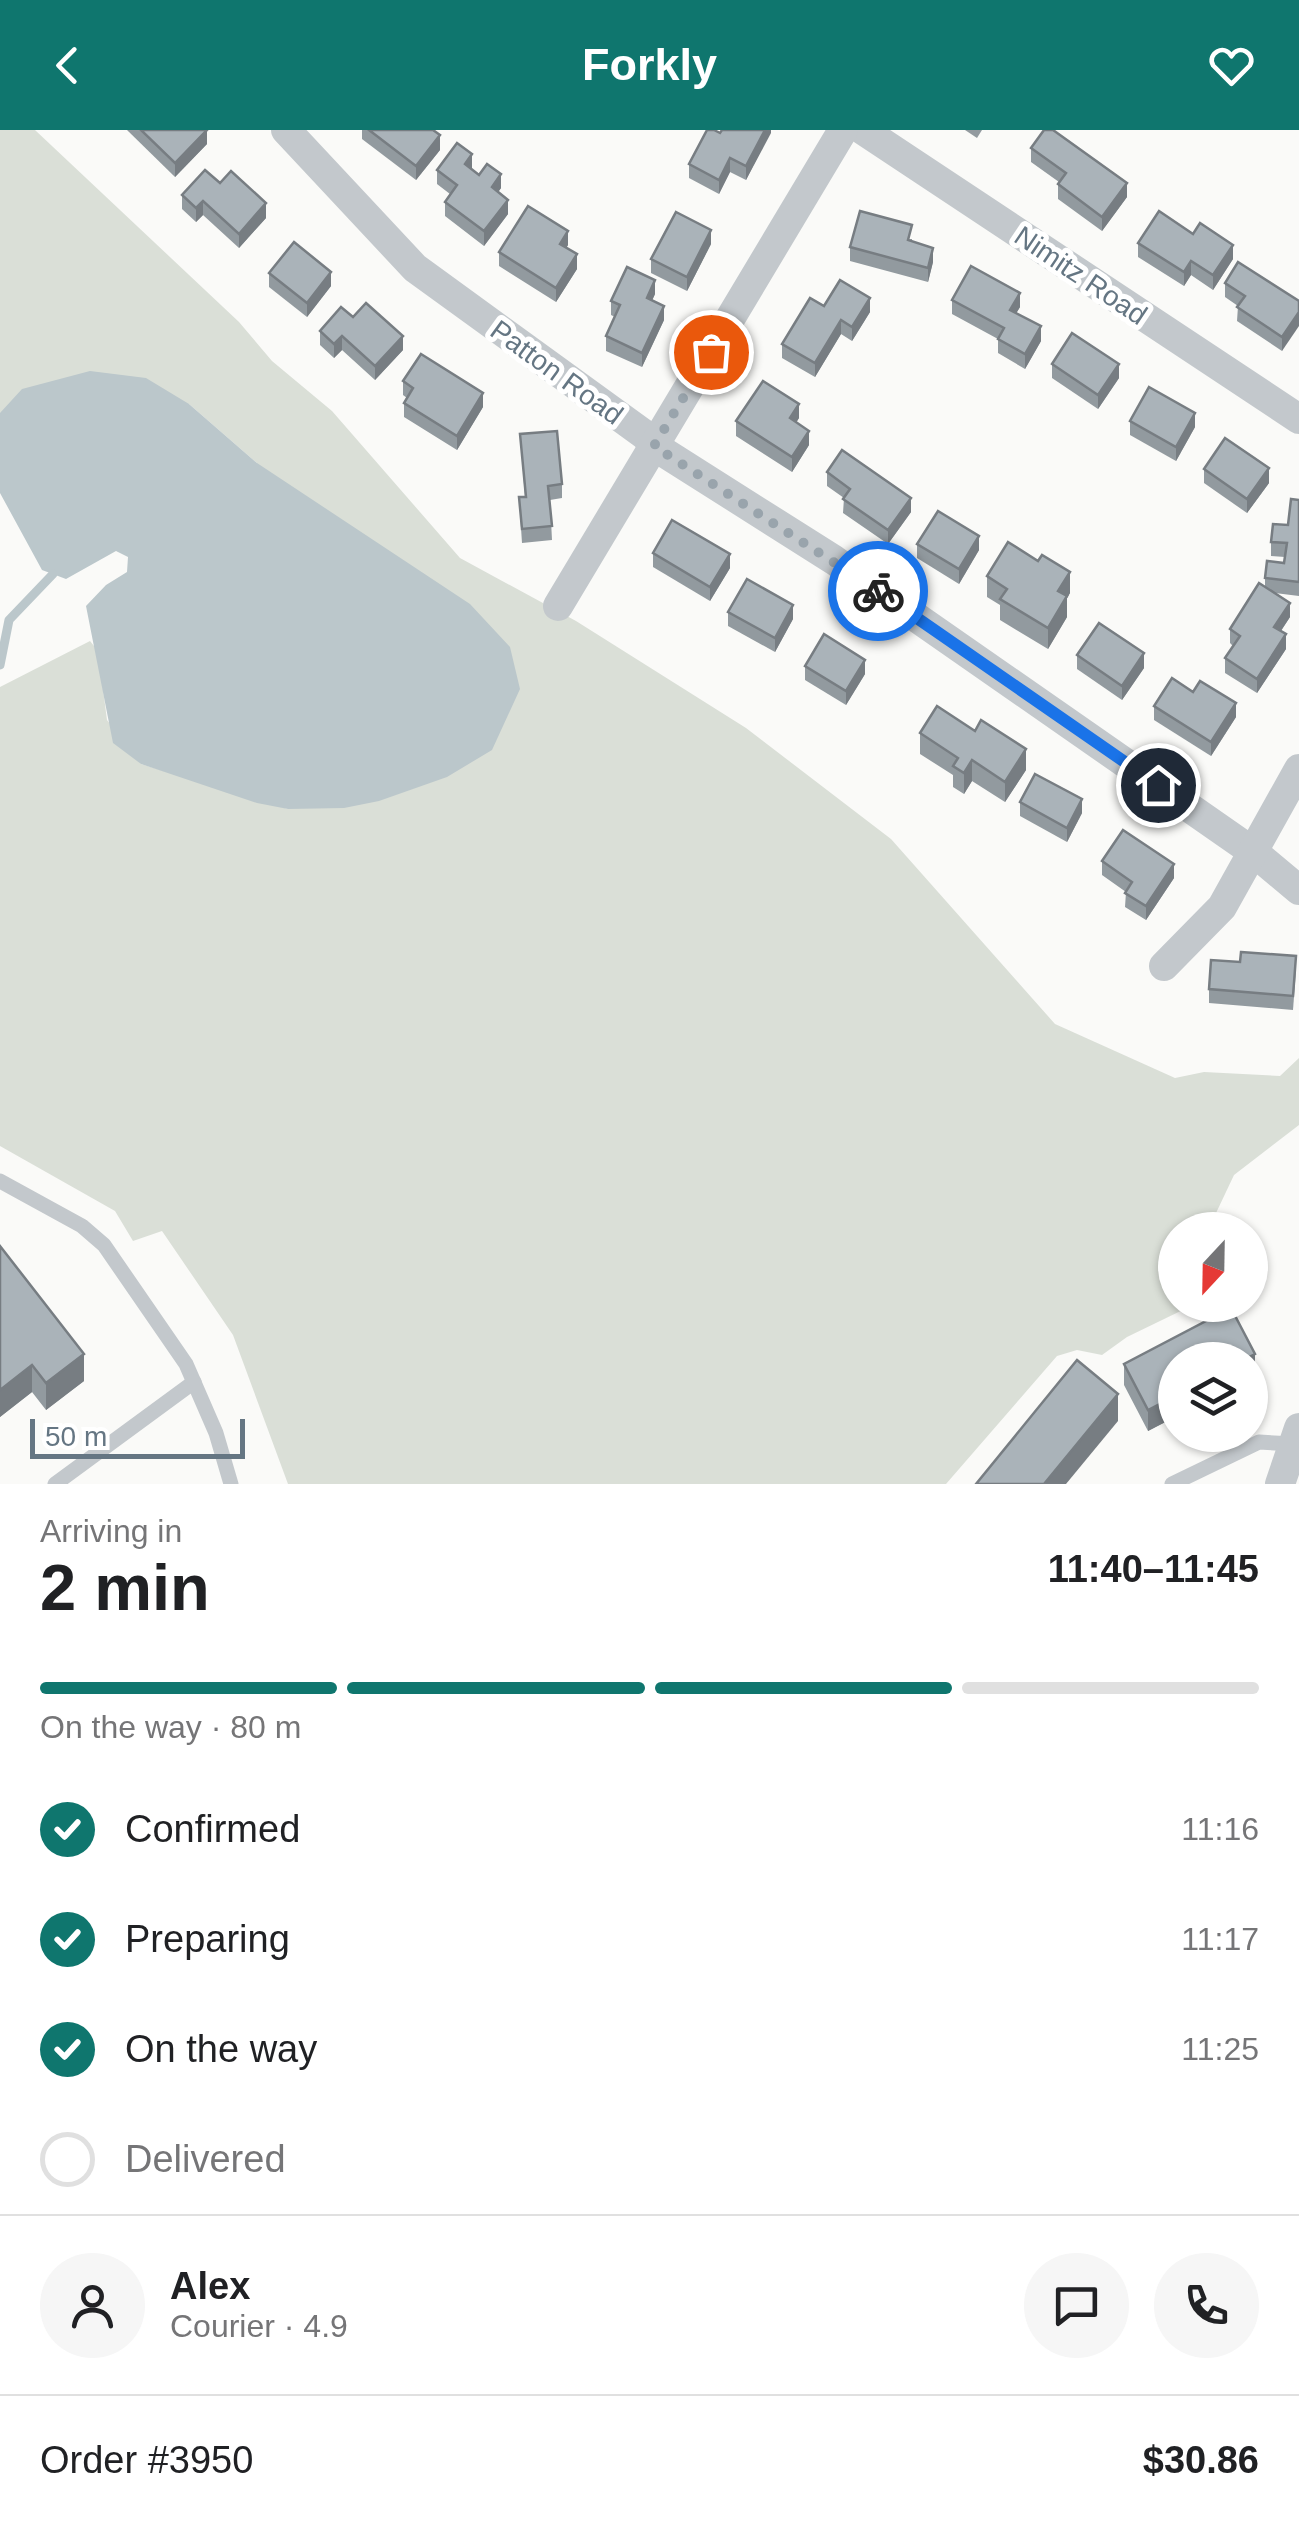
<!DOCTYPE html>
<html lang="en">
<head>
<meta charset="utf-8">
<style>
	:root { --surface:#fff; --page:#f6f6f6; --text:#202124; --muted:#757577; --line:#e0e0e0; --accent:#0f766e }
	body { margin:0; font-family:Arial,sans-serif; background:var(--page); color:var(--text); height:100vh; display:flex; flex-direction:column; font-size:38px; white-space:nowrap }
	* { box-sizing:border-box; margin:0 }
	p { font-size:32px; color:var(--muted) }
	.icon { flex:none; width:55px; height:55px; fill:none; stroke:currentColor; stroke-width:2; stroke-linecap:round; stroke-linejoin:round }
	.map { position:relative; height:1354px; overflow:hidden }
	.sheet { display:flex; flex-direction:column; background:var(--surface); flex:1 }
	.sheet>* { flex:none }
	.needle { width:65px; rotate:202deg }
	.controls { position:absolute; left:1158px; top:1082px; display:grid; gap:20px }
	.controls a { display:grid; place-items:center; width:110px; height:110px; border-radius:50%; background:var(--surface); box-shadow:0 2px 8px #0004; font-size:50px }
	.scale { position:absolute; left:30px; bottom:25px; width:215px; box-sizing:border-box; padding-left:10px; border:5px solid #657683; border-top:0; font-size:28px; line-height:35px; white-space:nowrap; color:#657683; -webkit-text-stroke:8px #fff; paint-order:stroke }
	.pin { position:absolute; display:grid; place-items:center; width:85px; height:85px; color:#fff; margin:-42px; border:5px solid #fff; border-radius:50%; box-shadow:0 2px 10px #0007 }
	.courier { position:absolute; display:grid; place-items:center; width:100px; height:100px; margin:-50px; border:8px solid #1a73e8; border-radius:50%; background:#fff; color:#222; box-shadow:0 2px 12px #0007 }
	.head em { font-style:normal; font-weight:700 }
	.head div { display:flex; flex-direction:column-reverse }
	.head { display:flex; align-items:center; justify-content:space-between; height:170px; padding:0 40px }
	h1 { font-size:65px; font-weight:700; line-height:75px }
	.bar { display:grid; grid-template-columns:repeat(4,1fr); gap:15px 10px; align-content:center; height:120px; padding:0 40px }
	.bar i { height:12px; border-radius:8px; background:var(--line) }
	.bar .selected { background:var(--accent) }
	.bar p { grid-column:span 4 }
	.line { display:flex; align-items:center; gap:25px; padding:0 40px; border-top:2px solid var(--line) }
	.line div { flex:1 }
	.round { display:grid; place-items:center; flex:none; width:105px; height:105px; border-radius:52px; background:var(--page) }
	ol { padding:0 40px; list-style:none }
	li { display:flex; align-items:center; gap:30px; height:110px }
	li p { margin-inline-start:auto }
	li .icon { padding:10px; border-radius:50%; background:var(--accent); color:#fff; stroke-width:4 }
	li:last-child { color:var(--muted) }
	li i { width:55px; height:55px; border:5px solid var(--line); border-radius:50% }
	header { display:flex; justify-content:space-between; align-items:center; height:130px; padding:0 40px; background:var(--accent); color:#fff; font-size:45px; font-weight:700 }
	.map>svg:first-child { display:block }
	.green { fill:#dadfd7 }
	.water { fill:#bbc7cb }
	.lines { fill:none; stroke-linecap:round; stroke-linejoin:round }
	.stream { stroke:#bbc7cb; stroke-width:9 }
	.service { stroke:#c3c8cc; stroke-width:15 }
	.minor { stroke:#c3c8cc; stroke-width:30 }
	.wall { fill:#929a9f }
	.shaded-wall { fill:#777d82 }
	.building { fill:#aab3b9; stroke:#777d82; stroke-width:2.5 }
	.done { stroke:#99a4ac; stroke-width:10; stroke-dasharray:0 18 }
	.route { stroke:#1a73e8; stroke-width:12 }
	.labels { text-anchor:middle; stroke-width:10; stroke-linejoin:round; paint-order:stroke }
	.street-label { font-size:28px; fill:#657683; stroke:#fff }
</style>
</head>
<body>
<header><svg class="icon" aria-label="back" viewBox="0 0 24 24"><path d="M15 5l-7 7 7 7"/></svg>Forkly<svg class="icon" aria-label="heart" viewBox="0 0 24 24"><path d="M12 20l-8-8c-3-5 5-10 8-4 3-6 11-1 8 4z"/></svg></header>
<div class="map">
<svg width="1299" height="1354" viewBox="0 0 1299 1354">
	<rect width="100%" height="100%" fill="#fafaf8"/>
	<polygon class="green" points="0,0 35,0 239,192 272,231 332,281 460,428 576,491 746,598 891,709 1055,894 1175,948 1204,942 1280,946 1299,928 1299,995 1234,1045 1208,1100 1175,1100 1175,1175 1193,1175 1127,1207 1102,1225 1077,1220 1057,1226 946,1354 288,1354 233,1205 162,1101 133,1111 115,1081 0,1016 0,557 90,511 98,521 107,590 141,634 288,679 257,333 189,274 0,284"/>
	<polygon class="water" points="90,241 146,248 189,274 257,333 470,474 510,517 520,559 492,620 447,647 379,671 344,678 288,679 257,673 141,634 113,613 86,476 106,455 127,442 128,427 116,421 66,449 42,440 0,363 0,283 22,259"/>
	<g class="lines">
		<polyline class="stream" points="0,535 9,490 53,444"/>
		<g class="service">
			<polyline points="0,1051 82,1096 104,1115 186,1234 216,1303 231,1354"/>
			<polyline points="55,1354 194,1252"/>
			<polyline points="1172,1354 1259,1312 1293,1314"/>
		</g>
		<g class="minor">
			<polyline points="286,0 415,138 645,305 654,316 834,430 1256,724 1299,760"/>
			<polyline points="863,0 1299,289"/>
			<polyline points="558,476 843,0"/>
			<polyline points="1164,836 1222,777 1299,639"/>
			<polyline points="1280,1354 1299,1298"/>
		</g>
	</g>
	<g class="wall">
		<polygon points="127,0 207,0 207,14 175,47"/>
		<polygon points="362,0 433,0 440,20 416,50 362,9"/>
		<polygon points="771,0 746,50 730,42 719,64 689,48 689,34 720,3"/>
		<polygon points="965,0 982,0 977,8"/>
		<polygon points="1031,18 1127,67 1102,101 1058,69 1058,54 1059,52 1031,32"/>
		<polygon points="472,38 471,39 501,58 498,62 508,84 484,116 445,86 445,72 450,64 437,54 437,40"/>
		<polygon points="220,53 266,88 239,118 203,85 196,92 182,79 182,65"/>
		<polygon points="1193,104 1233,129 1213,160 1191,145 1184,156 1138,127 1138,113"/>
		<polygon points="912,109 912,111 933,132 928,152 850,131 850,117"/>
		<polygon points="711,114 687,161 651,143 651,129"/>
		<polygon points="568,115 566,118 577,139 556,172 499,136 499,122"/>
		<polygon points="269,143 331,156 307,187 269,157"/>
		<polygon points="1225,153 1299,171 1282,221 1237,191 1238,176 1225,167"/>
		<polygon points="655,164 652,170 664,190 642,237 606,221 606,206 615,187 611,185 611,171"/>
		<polygon points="952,170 1020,177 1016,183 1041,211 1025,239 998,223 998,209 952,184"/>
		<polygon points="824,176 870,182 852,211 841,204 815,247 782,228 782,214"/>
		<polygon points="353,187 403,220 375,250 342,220 334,228 320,215 320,201"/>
		<polygon points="1052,234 1119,248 1098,279 1052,248"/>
		<polygon points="403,251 483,277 457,320 404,287 404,273 407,268 403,265"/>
		<polygon points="799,288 796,292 809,315 792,342 736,306 736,291"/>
		<polygon points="1130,291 1195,297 1176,331 1130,305"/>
		<polygon points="520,304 562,354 562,368 550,370 552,410 522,413 519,367 525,367"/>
		<polygon points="1204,339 1269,353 1247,383 1204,353"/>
		<polygon points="827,342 911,382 888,414 843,383 844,368 827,356"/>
		<polygon points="1299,370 1299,466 1275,463 1290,487 1281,501 1286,519 1257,563 1225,543 1225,528 1233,516 1230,513 1230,499 1265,457 1265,448 1284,433 1285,427 1271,426 1271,412 1288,395"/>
		<polygon points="917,414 979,420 959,454 917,428"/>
		<polygon points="653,423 730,438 710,471 653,437"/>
		<polygon points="987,446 1070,463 1067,468 1067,487 1048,519 1000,490 1000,475 987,467"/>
		<polygon points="728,482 793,489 775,522 728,496"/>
		<polygon points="1077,525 1144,538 1122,570 1077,539"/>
		<polygon points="805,536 865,544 846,575 805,550"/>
		<polygon points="1154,576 1236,587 1211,626 1154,590"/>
		<polygon points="920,603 1026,640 1005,672 972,651 964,664 953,657 953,645 920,624"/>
		<polygon points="1020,672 1082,683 1067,712 1020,686"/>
		<polygon points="1102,731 1174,748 1146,790 1125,777 1126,762 1102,745"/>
		<polygon points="1296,840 1293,880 1209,873 1209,859"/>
		<polygon points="0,1116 84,1251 46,1280 32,1262 0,1287"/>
		<polygon points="1231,1178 1255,1224 1255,1244 1250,1247 1250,1230 1175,1230 1175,1287 1148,1301 1124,1255 1124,1234"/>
	</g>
	<g class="shaded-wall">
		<polygon points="207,0 207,14 175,47 175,33"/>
		<polygon points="765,0 771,0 771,3 746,50 746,36"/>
		<polygon points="440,5 440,20 416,50 416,36"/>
		<polygon points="472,24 472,38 465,48 465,34"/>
		<polygon points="730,28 730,42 719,64 719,50"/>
		<polygon points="501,44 501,58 492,71 492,57"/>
		<polygon points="1127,53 1127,67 1102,101 1102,87"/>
		<polygon points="508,70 508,84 484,116 484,101"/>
		<polygon points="203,71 203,85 196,92 196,78"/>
		<polygon points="266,73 266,88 239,118 239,104"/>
		<polygon points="711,100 711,114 687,161 687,147"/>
		<polygon points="568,101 568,115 560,128 560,114"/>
		<polygon points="1233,115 1233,129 1213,160 1213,145"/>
		<polygon points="933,118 933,132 928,152 928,138"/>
		<polygon points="577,124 577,139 556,172 556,158"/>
		<polygon points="1191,131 1191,145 1184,156 1184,142"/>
		<polygon points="331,142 331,156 307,187 307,173"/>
		<polygon points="655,150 655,164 647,182 647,168"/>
		<polygon points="1020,163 1020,177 1010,194 1010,180"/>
		<polygon points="870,168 870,182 852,211 852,197"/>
		<polygon points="664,176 664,190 642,237 642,223"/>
		<polygon points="1299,182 1299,196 1282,221 1282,207"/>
		<polygon points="841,190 841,204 815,247 815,233"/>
		<polygon points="1041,196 1041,211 1025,239 1025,224"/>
		<polygon points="342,206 342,220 334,228 334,214"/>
		<polygon points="403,206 403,220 375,250 375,236"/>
		<polygon points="1119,234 1119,248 1098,279 1098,265"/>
		<polygon points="483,263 483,277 457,320 457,306"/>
		<polygon points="799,274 799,288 790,303 790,288"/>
		<polygon points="1195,283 1195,297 1176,331 1176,317"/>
		<polygon points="809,301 809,315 792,342 792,327"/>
		<polygon points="1269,338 1269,353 1247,383 1247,369"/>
		<polygon points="911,368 911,382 888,414 888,400"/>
		<polygon points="979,406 979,420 959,454 959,439"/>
		<polygon points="730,424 730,438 710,471 710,457"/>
		<polygon points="1070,442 1070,463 1067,468 1067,487 1048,519 1048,498 1058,461"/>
		<polygon points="1290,473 1290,487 1274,511 1274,497"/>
		<polygon points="793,475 793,489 775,522 775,508"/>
		<polygon points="1286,504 1286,519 1257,563 1257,549"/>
		<polygon points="1144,523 1144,538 1122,570 1122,556"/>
		<polygon points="865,530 865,544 846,575 846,561"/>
		<polygon points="1236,573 1236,587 1211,626 1211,612"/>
		<polygon points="1026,619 1026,640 1005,672 1005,652"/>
		<polygon points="972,630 972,651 964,664 964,643"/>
		<polygon points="1082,669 1082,683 1067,712 1067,698"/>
		<polygon points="1174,734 1174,748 1146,790 1146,776"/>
		<polygon points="84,1224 84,1251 46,1280 46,1253"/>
		<polygon points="1255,1224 1255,1244 1250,1247 1250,1230 1243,1230"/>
		<polygon points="32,1235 32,1262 0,1287 0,1260"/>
		<polygon points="1118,1264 1118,1291 1066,1354 1044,1354"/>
		<polygon points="1175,1266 1175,1287 1148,1301 1148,1280"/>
	</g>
	<g class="building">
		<polygon points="141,0 207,0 175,33"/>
		<polygon points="369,0 433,0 440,5 416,36"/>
		<polygon points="707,0 714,0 720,3 722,0 765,0 746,36 730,28 719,50 689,34"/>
		<polygon points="1044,0 1053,0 1127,53 1102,87 1058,54 1066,43 1031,18"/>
		<polygon points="457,13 472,24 465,34 479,45 487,34 501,44 492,57 508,70 484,101 445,72 457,55 437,40"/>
		<polygon points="205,40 220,53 231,41 266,73 239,104 203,71 196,78 182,65"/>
		<polygon points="528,76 568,101 560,114 577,124 556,158 499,122"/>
		<polygon points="860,81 912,95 908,110 933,118 928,138 850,117"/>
		<polygon points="1159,81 1193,104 1200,93 1233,115 1213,145 1191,131 1184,142 1138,113"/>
		<polygon points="676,82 711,100 687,147 651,129"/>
		<polygon points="294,112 331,142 307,173 269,143"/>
		<polygon points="1238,132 1299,171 1299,182 1282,207 1237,177 1245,166 1225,153"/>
		<polygon points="971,136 1020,163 1010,180 1041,196 1025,224 998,209 1004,198 952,170"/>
		<polygon points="627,137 655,150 647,168 664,176 642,223 606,206 620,175 611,171"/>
		<polygon points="840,150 870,168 852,197 841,190 815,233 782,214 810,168 824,176"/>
		<polygon points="366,173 403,206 375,236 342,206 334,214 320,201 341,177 353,187"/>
		<polygon points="1072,203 1119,234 1098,265 1052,234"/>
		<polygon points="421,224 483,263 457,306 404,273 413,258 403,251"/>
		<polygon points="763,251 799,274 790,288 809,301 792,327 736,291"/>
		<polygon points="1149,257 1195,283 1176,317 1130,291"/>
		<polygon points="557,301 562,354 548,356 552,396 522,399 519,367 526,367 520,304"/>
		<polygon points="1225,308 1269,338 1247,369 1204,339"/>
		<polygon points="842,320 911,368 888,400 843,369 850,359 827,342"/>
		<polygon points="1291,369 1299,370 1299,452 1265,448 1267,431 1284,433 1287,413 1271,412 1273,394 1288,395"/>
		<polygon points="938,381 979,406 959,439 917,414"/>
		<polygon points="672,390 730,424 710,457 653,423"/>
		<polygon points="1008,412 1038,431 1042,425 1070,442 1058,461 1067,466 1048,498 1000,469 1007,459 987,446"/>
		<polygon points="747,449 793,475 775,508 728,482"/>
		<polygon points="1259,453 1290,473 1274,497 1286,504 1257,549 1225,528 1240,506 1230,499"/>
		<polygon points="1099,493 1144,523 1122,556 1077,525"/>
		<polygon points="824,504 865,530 846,561 805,536"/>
		<polygon points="1172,548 1193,562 1200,551 1236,573 1211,612 1154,576"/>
		<polygon points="937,576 975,601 981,590 1026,619 1005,652 972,630 964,643 953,636 958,628 920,603"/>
		<polygon points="1035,644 1082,669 1067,698 1020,672"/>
		<polygon points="1123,700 1174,734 1146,776 1125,763 1132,752 1102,731"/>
		<polygon points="1241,822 1296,826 1293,866 1209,859 1211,830 1240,832"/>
		<polygon points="0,1116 84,1224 46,1253 32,1235 0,1260"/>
		<polygon points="1231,1178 1255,1224 1243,1230 1175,1230 1175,1266 1148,1280 1124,1234"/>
		<polygon points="1077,1230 1118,1264 1044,1354 976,1354"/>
	</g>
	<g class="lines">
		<polyline class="done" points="711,222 654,316 878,461"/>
		<polyline class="route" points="878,461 1158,655"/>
	</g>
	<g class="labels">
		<g class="street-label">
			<text transform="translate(1081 145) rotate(34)" y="10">Nimitz Road</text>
			<text transform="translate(557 242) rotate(36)" y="10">Patton Road</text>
		</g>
	</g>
</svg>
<div class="controls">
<a><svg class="needle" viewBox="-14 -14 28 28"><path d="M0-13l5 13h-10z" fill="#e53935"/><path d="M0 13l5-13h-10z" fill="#757577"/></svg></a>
<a><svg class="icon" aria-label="layers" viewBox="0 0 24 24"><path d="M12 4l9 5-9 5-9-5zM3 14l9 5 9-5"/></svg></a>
</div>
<div class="scale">50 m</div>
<div class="pin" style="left:711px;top:222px;background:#ea580c"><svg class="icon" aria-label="bag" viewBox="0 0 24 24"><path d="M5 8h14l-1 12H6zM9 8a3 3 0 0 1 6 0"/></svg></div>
<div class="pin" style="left:1158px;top:655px;background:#1f2937"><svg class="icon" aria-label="home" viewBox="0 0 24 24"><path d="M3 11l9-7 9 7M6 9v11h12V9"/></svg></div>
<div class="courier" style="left:878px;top:461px"><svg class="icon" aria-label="bike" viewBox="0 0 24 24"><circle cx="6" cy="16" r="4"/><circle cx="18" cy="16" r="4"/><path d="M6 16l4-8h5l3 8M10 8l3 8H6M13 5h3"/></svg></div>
</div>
<section class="sheet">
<div class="head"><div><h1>2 min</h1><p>Arriving in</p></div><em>11:40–11:45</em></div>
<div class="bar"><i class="selected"></i><i class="selected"></i><i class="selected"></i><i></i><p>On the way · 80 m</p></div>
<ol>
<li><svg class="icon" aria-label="check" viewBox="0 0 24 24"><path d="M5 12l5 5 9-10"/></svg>Confirmed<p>11:16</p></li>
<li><svg class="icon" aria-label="check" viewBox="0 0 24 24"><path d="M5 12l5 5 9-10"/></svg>Preparing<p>11:17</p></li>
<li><svg class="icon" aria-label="check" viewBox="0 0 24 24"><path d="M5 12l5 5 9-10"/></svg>On the way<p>11:25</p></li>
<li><i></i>Delivered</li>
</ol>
<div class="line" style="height:180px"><a class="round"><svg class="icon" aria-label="person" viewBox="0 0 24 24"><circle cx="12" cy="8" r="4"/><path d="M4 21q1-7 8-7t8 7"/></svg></a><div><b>Alex</b><p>Courier · 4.9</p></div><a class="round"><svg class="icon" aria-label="chat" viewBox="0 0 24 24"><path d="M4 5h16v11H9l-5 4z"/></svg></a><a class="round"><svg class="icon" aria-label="phone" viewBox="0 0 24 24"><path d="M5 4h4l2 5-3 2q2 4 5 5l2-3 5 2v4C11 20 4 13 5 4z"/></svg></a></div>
<div class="line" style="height:130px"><div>Order #3950</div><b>$30.86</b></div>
</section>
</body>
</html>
